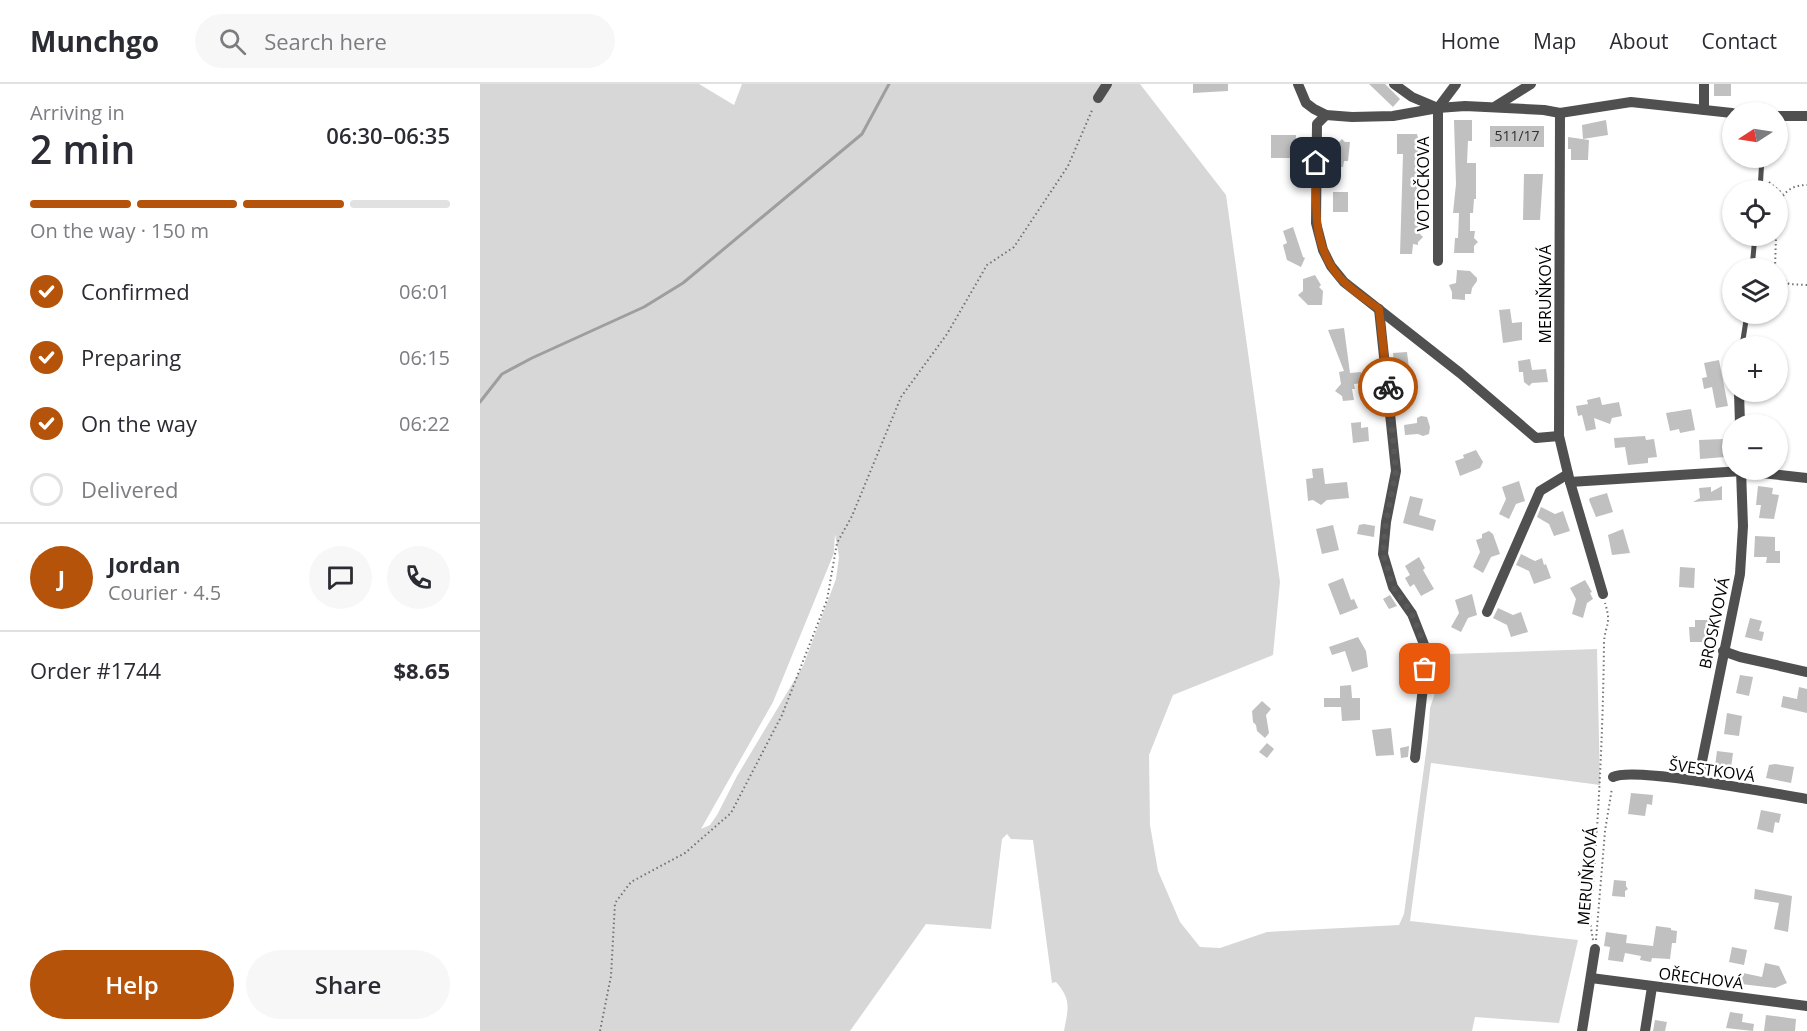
<!DOCTYPE html>
<html lang="en">
<head>
<meta charset="utf-8">
<style>
	:root { --surface:#fff; --page:#f7f7f7; --text:#2b2b33; --muted:#7c7c81; --line:#e1e1e2; --accent:#b45309 }
	body { margin:0; font-family:"Open Sans",sans-serif; background:var(--page); color:var(--text); height:100vh; display:flex; flex-direction:column; font-size:22px; white-space:nowrap }
	* { box-sizing:border-box; margin:0 }
	p { font-size:20px; color:var(--muted) }
	.icon { flex:none; width:33px; height:33px; fill:none; stroke:currentColor; stroke-width:2; stroke-linecap:round; stroke-linejoin:round }
	.map { position:relative; flex:1; overflow:hidden }
	.side { display:flex; flex-direction:column; background:var(--surface); width:480px }
	.side>* { flex:none }
	.needle { width:39px; rotate:258deg }
	.tools { position:absolute; left:1242px; top:18px; display:grid; gap:12px }
	.tools a { display:grid; place-items:center; width:66px; height:66px; border-radius:50%; background:var(--surface); box-shadow:0 2px 4px #0004; font-size:30px }
	.pin { position:absolute; display:grid; place-items:center; width:51px; height:51px; color:#fff; margin:-26px; border-radius:12px; box-shadow:0 3px 9px #0006 }
	.courier { position:absolute; display:grid; place-items:center; width:60px; height:60px; margin:-30px; border:4px solid #b45309; border-radius:50%; background:#fff; color:#222; box-shadow:0 2px 8px #0007 }
	.head em { font-style:normal; font-weight:600 }
	.head div { display:flex; flex-direction:column-reverse }
	.head { display:flex; align-items:center; justify-content:space-between; height:102px; padding:0 30px }
	h1 { font-size:39px; font-weight:600; line-height:45px }
	.bar { display:grid; grid-template-columns:repeat(4,1fr); gap:9px 6px; align-content:center; height:72px; padding:0 30px }
	.bar i { height:8px; border-radius:4px; background:var(--line) }
	.bar .on { background:var(--accent) }
	.bar p { grid-column:span 4 }
	.line { display:flex; align-items:center; gap:15px; padding:0 30px; border-top:2px solid var(--line) }
	.line div { flex:1 }
	.round { display:grid; place-items:center; flex:none; width:63px; height:63px; border-radius:32px; background:var(--page) }
	ol { padding:0 30px; list-style:none }
	li { display:flex; align-items:center; gap:18px; height:66px }
	li p { margin-inline-start:auto }
	li .icon { padding:6px; border-radius:50%; background:var(--accent); color:#fff; stroke-width:4 }
	li:last-child { color:var(--muted) }
	li i { width:33px; height:33px; border:3px solid var(--line); border-radius:50% }
	.button { display:flex; gap:12px; margin-top:auto; padding:12px 30px }
	.button a { flex:1; height:69px; border-radius:36px; background:var(--accent); color:#fff; font-size:24px; font-weight:600; line-height:69px; text-align:center }
	.button a+a { background:var(--page); color:var(--text) }
	header { display:flex; align-items:center; gap:36px; box-sizing:border-box; height:84px; padding:0 30px; background:var(--surface); border-bottom:2px solid var(--line) }
	header strong { font-size:28px }
	nav { display:flex; gap:33px; margin-inline-start:auto; font-size:21px }
	.search { width:420px; height:54px; background:var(--page); display:flex; align-items:center; gap:15px; box-sizing:border-box; padding:0 21px; border-radius:33px; color:var(--muted); font-size:22px }
	main { display:flex; flex:1; min-height:0 }
	.map>svg:first-child { display:block }
	.green { fill:#d7d7d7; fill-rule:evenodd }
	.lines { fill:none; stroke-linecap:round; stroke-linejoin:round }
	.stream { stroke:#9e9e9e; stroke-width:3 }
	.building { fill:#c0c0c0 }
	.path { stroke:#727272; stroke-width:2; stroke-dasharray:1.5 3; stroke-linecap:butt }
	.lane { stroke:#505050; stroke-width:5 }
	.street { stroke:#505050; stroke-width:10 }
	.done { stroke:#595959; stroke-width:6; stroke-dasharray:0 10.8 }
	.route { stroke:#b45309; stroke-width:8 }
	.labels { text-anchor:middle; stroke-width:5; stroke-linejoin:round; paint-order:stroke }
	.number-label { font-size:14px; fill:#303030 }
	.street-label { font-size:16px; fill:#000; stroke:#fff }
</style>
</head>
<body>
<header>
<strong>Munchgo</strong>
<div class="search"><svg class="icon" aria-label="search" viewBox="0 0 24 24"><circle cx="10" cy="10" r="6"/><path d="M15 15l6 6"/></svg>Search here</div>
<nav><a>Home</a><a>Map</a><a>About</a><a>Contact</a></nav>
</header>
<main>
<section class="side">
<div class="head"><div><h1>2 min</h1><p>Arriving in</p></div><em>06:30–06:35</em></div>
<div class="bar"><i class="on"></i><i class="on"></i><i class="on"></i><i></i><p>On the way · 150 m</p></div>
<ol>
<li><svg class="icon" aria-label="check" viewBox="0 0 24 24"><path d="M5 12l5 5 9-10"/></svg>Confirmed<p>06:01</p></li>
<li><svg class="icon" aria-label="check" viewBox="0 0 24 24"><path d="M5 12l5 5 9-10"/></svg>Preparing<p>06:15</p></li>
<li><svg class="icon" aria-label="check" viewBox="0 0 24 24"><path d="M5 12l5 5 9-10"/></svg>On the way<p>06:22</p></li>
<li><i></i>Delivered</li>
</ol>
<div class="line" style="height:108px"><b class="round" style="background:var(--accent);color:#fff">J</b><div><b>Jordan</b><p>Courier · 4.5</p></div><a class="round"><svg class="icon" aria-label="chat" viewBox="0 0 24 24"><path d="M4 5h16v11H9l-5 4z"/></svg></a><a class="round"><svg class="icon" aria-label="phone" viewBox="0 0 24 24"><path d="M5 4h4l2 5-3 2q2 4 5 5l2-3 5 2v4C11 20 4 13 5 4z"/></svg></a></div>
<div class="line" style="height:78px"><div>Order #1744</div><b>$8.65</b></div>
<div class="button"><a>Help</a><a>Share</a></div>
</section>
<div class="map">
<svg width="1327" height="947" viewBox="0 0 1327 947">
	<rect width="100%" height="100%" fill="#fff"/>
	<path class="green" d="M0,0H219L254,21L262,0H660L746,111L800,498L793,571L693,611L669,671L670,741L678,787L700,838L720,863L740,864L787,848L919,841L924,830L948,654L950,624L968,570L1117,565L1120,701L951,679L930,837L1098,856L1079,939L995,933L992,947H584C588,925 592,916 576,898L572,899L553,756L531,755L527,750L522,755L511,845L446,840L370,947H0ZM355,450L359,473L356,495L323,582L257,692L237,731L230,741L221,745L293,618L354,469Z"/>
	<g class="lines">
		<polyline class="stream" points="0,318 22,290 52,274 164,223 203,199 382,50 409,0"/>
	</g>
	<g class="building">
		<polygon points="713,0 748,0 748,7 713,9"/>
		<polygon points="889,0 905,0 920,15 913,23"/>
		<rect x="1234" y="0" width="17" height="12"/>
		<polygon points="974,36 992,36 992,57 988,57 987,79 996,79 996,115 994,115 993,129 990,129 990,147 995,147 994,154 998,158 994,162 994,169 974,169 975,154 978,154 979,129 973,129 976,100"/>
		<polygon points="1126,36 1128,51 1103,55 1102,41"/>
		<rect x="1010" y="42" width="54" height="21"/>
		<polygon points="917,50 937,50 939,58 936,81 939,82 938,148 943,153 938,158 938,161 933,160 932,170 920,170 923,70 917,70"/>
		<polygon points="791,51 816,51 815,74 791,74"/>
		<polygon points="1088,53 1109,56 1108,76 1091,76 1091,65 1088,65"/>
		<polygon points="862,55 865,58 870,58 868,77 864,77 863,83 851,83 853,58 859,58"/>
		<polygon points="1044,90 1063,90 1060,136 1043,136"/>
		<rect x="853" y="108" width="15" height="20"/>
		<polygon points="813,143 823,173 825,174 821,183 807,176 803,161 807,159 803,147"/>
		<polygon points="977,186 990,187 997,194 997,197 992,204 991,210 985,210 985,216 972,215 972,208 969,201 976,199"/>
		<polygon points="835,191 841,201 839,203 843,207 842,221 828,221 818,211 823,207 823,195"/>
		<polygon points="1030,225 1032,239 1042,238 1042,256 1023,259 1019,226"/>
		<polygon points="864,244 870,289 881,288 883,299 874,300 875,305 872,305 874,316 863,317 862,312 855,307 861,300 859,288 864,287 848,246"/>
		<polygon points="927,268 930,293 935,292 937,304 917,306 913,269"/>
		<polygon points="1050,275 1052,286 1066,285 1068,298 1052,299 1049,302 1044,298 1043,288 1039,288 1038,277"/>
		<polygon points="1239,276 1248,322 1236,324 1232,303 1224,305 1222,294 1227,293 1224,279"/>
		<polygon points="1120,313 1122,321 1139,318 1142,332 1132,334 1130,340 1114,334 1116,345 1106,347 1102,331 1098,332 1096,322 1108,320 1107,316"/>
		<polygon points="1211,325 1215,346 1200,349 1199,345 1190,347 1186,329"/>
		<polygon points="941,332 947,333 950,343 949,350 943,352 938,350 925,351 924,341 937,339 937,334"/>
		<polygon points="881,338 881,344 888,343 889,357 873,359 871,339"/>
		<polygon points="1165,352 1166,356 1174,355 1177,373 1168,374 1168,379 1148,381 1145,363 1135,364 1134,354"/>
		<polygon points="1244,355 1244,359 1248,359 1248,368 1245,368 1245,373 1220,375 1219,356"/>
		<polygon points="996,366 1003,378 1000,384 980,392 975,377 984,374 983,371"/>
		<polygon points="843,384 845,400 867,398 869,414 847,416 841,421 833,416 828,417 826,395 833,394 832,385"/>
		<polygon points="1039,397 1045,417 1036,420 1029,435 1019,430 1026,415 1022,403"/>
		<polygon points="1242,402 1242,416 1213,418 1220,414 1219,404 1231,403 1231,408"/>
		<polygon points="1278,402 1293,404 1292,410 1299,411 1294,435 1279,434 1281,421 1276,421"/>
		<polygon points="1127,409 1133,428 1116,433 1109,416 1110,414"/>
		<polygon points="930,412 943,415 939,431 956,436 953,447 923,439"/>
		<polygon points="1061,423 1075,430 1083,427 1090,447 1074,452 1069,440 1057,433"/>
		<polygon points="884,440 895,442 894,453 877,450 879,441"/>
		<polygon points="853,441 859,466 842,470 836,445"/>
		<polygon points="1143,445 1150,469 1132,471 1128,451"/>
		<polygon points="1009,447 1013,450 1020,470 1011,473 1003,489 993,483 1000,468 996,456 1002,454 1002,450"/>
		<polygon points="1275,452 1295,453 1295,467 1300,467 1300,479 1286,479 1287,473 1274,473"/>
		<polygon points="1041,470 1055,477 1062,474 1064,481 1066,480 1071,494 1054,500 1049,487 1036,481"/>
		<polygon points="939,473 945,484 943,486 954,505 941,512 934,500 930,503 925,494 930,491 925,482"/>
		<polygon points="1200,483 1215,484 1214,504 1199,503"/>
		<polygon points="863,494 871,516 874,515 878,524 860,531 848,500"/>
		<polygon points="1105,496 1112,508 1110,509 1113,515 1107,519 1103,534 1092,530 1096,515 1090,504"/>
		<polygon points="992,510 997,531 988,534 981,548 971,543 979,529 975,516"/>
		<polygon points="910,511 917,522 909,525 903,515"/>
		<polygon points="1018,524 1033,531 1041,528 1048,548 1031,553 1027,541 1013,534"/>
		<polygon points="1270,534 1282,537 1279,547 1284,548 1282,557 1265,553"/>
		<polygon points="1215,536 1232,536 1232,548 1228,548 1228,558 1210,558 1209,543 1215,543"/>
		<polygon points="878,553 886,567 888,583 872,588 865,567 852,571 849,563"/>
		<polygon points="1260,591 1273,593 1269,612 1256,609"/>
		<polygon points="871,601 872,614 880,614 880,636 862,637 861,623 844,623 844,614 860,614 860,602"/>
		<polygon points="1319,603 1327,605 1327,629 1301,623 1303,612 1317,615"/>
		<polygon points="782,617 791,625 786,631 789,649 785,654 777,647 776,641 773,638 772,627"/>
		<polygon points="1247,629 1262,632 1259,652 1244,650"/>
		<polygon points="911,644 914,671 896,672 892,646"/>
		<polygon points="787,659 794,665 787,674 779,668"/>
		<polygon points="929,662 928,673 921,674 920,664"/>
		<polygon points="1237,667 1253,669 1251,684 1235,682"/>
		<polygon points="1295,680 1314,683 1311,699 1286,694 1289,681"/>
		<polygon points="1151,709 1173,711 1172,721 1167,720 1165,732 1148,730"/>
		<polygon points="1281,726 1301,730 1299,739 1295,738 1293,749 1277,745"/>
		<polygon points="1134,796 1146,797 1146,802 1148,805 1145,807 1145,813 1132,812"/>
		<polygon points="1275,805 1312,812 1308,848 1294,845 1299,819 1274,815"/>
		<polygon points="1176,842 1191,844 1191,846 1197,847 1196,859 1192,859 1190,875 1172,874 1171,878 1160,876 1161,872 1145,869 1143,878 1128,876 1130,863 1124,862 1126,848 1147,851 1146,859 1173,862"/>
		<polygon points="1252,863 1267,866 1264,881 1249,878"/>
		<polygon points="1285,879 1299,882 1307,899 1295,904 1261,900 1263,889 1282,893"/>
		<polygon points="1250,928 1263,930 1262,938 1274,940 1273,947 1246,944"/>
		<polygon points="1286,931 1316,935 1315,947 1284,947"/>
		<polygon points="1175,936 1187,938 1185,947 1173,947"/>
	</g>
	<g class="lines">
		<g class="path">
			<polyline points="1289,98 1303,110"/>
			<path d="M1298,129C1299,111 1309,101 1327,101"/>
			<polyline points="1295,184 1296,152"/>
			<polyline points="1298,190 1309,200 1327,201"/>
			<path d="M1113,856L1110,838C1118,745 1123,652 1124,559C1125,540 1132,541 1125,519"/>
			<polyline points="1116,856 1125,747 1132,704"/>
			<polyline points="120,947 131,892 135,819 151,798 205,769 251,729 302,631 347,516 357,459 372,432 421,313 467,250 507,181 534,163 588,82 613,24"/>
		</g>
		<g class="lane">
			<polyline points="1280,106 1282,74"/>
			<polyline points="1272,184 1275,152"/>
			<polyline points="1262,262 1267,230"/>
		</g>
		<g class="street">
			<polyline points="818,0 826,19 834,25 846,31 872,33 913,32 958,24 985,22 1064,26 1080,29 1151,18 1252,29"/>
			<polyline points="914,0 932,13 958,24"/>
			<polyline points="1224,0 1224,26"/>
			<polyline points="618,14 627,0"/>
			<polyline points="1016,22 1051,0"/>
			<polyline points="958,24 958,177"/>
			<polyline points="958,24 976,0"/>
			<polyline points="1080,29 1079,352 1090,398 1123,510"/>
			<polyline points="846,31 837,40 836,139 843,166 851,182 864,198 980,289 1056,354 1079,352"/>
			<polyline points="1298,32 1327,32"/>
			<polyline points="899,225 916,387 906,438 903,470 913,503 932,530 947,568 935,674"/>
			<polyline points="1259,308 1260,340"/>
			<polyline points="1090,398 1262,387 1327,394"/>
			<polyline points="1007,528 1060,407 1088,390"/>
			<polyline points="1243,567 1260,573 1327,588"/>
			<path d="M1133,693C1154,682 1296,710 1327,715"/>
			<polyline points="1218,697 1260,490 1263,442 1261,386"/>
			<polyline points="1111,894 1327,922"/>
			<polyline points="1102,947 1115,865"/>
			<polyline points="1165,947 1172,903"/>
		</g>
	</g>
	<g class="lines">
		<polyline class="done" points="908,303 916,387 906,438 903,470 913,503 932,530 947,568 945,585"/>
		<path class="route" d="M836,79C836,122 831,167 865,199C876,209 888,217 899,225L908,303"/>
	</g>
	<g class="labels">
		<g class="number-label">
			<text x="1037" y="57">511/17</text>
		</g>
		<g class="street-label">
			<text transform="translate(943 100) rotate(-90)" y="6">VOTOČKOVA</text>
			<text transform="translate(1065 210) rotate(-90)" y="6">MERUŇKOVÁ</text>
			<text transform="translate(1234 539) rotate(-78)" y="6">BROSKVOVÁ</text>
			<text transform="translate(1232 686) rotate(8)" y="6">ŠVESTKOVÁ</text>
			<text transform="translate(1107 792) rotate(-85)" y="6">MERUŇKOVÁ</text>
			<text transform="translate(1221 894) rotate(7)" y="6">OŘECHOVÁ</text>
		</g>
	</g>
</svg>
<div class="tools">
<a><svg class="needle" viewBox="-14 -14 28 28"><path d="M0-13l5 13h-10z" fill="#e53935"/><path d="M0 13l5-13h-10z" fill="#7c7c81"/></svg></a>
<a><svg class="icon" aria-label="locate" viewBox="0 0 24 24"><circle cx="12" cy="12" r="6"/><path d="M12 2v4M12 18v4M2 12h4M18 12h4"/></svg></a>
<a><svg class="icon" aria-label="layers" viewBox="0 0 24 24"><path d="M12 4l9 5-9 5-9-5zM3 14l9 5 9-5"/></svg></a>
<a>+</a>
<a>−</a>
</div>
<div class="pin" style="left:945px;top:585px;background:#ea580c"><svg class="icon" aria-label="bag" viewBox="0 0 24 24"><path d="M5 8h14l-1 12H6zM9 8a3 3 0 0 1 6 0"/></svg></div>
<div class="pin" style="left:836px;top:79px;background:#1f2937"><svg class="icon" aria-label="home" viewBox="0 0 24 24"><path d="M3 11l9-7 9 7M6 9v11h12V9"/></svg></div>
<div class="courier" style="left:908px;top:303px"><svg class="icon" aria-label="bike" viewBox="0 0 24 24"><circle cx="6" cy="16" r="4"/><circle cx="18" cy="16" r="4"/><path d="M6 16l4-8h5l3 8M10 8l3 8H6M13 5h3"/></svg></div>
</div>
</main>
</body>
</html>
